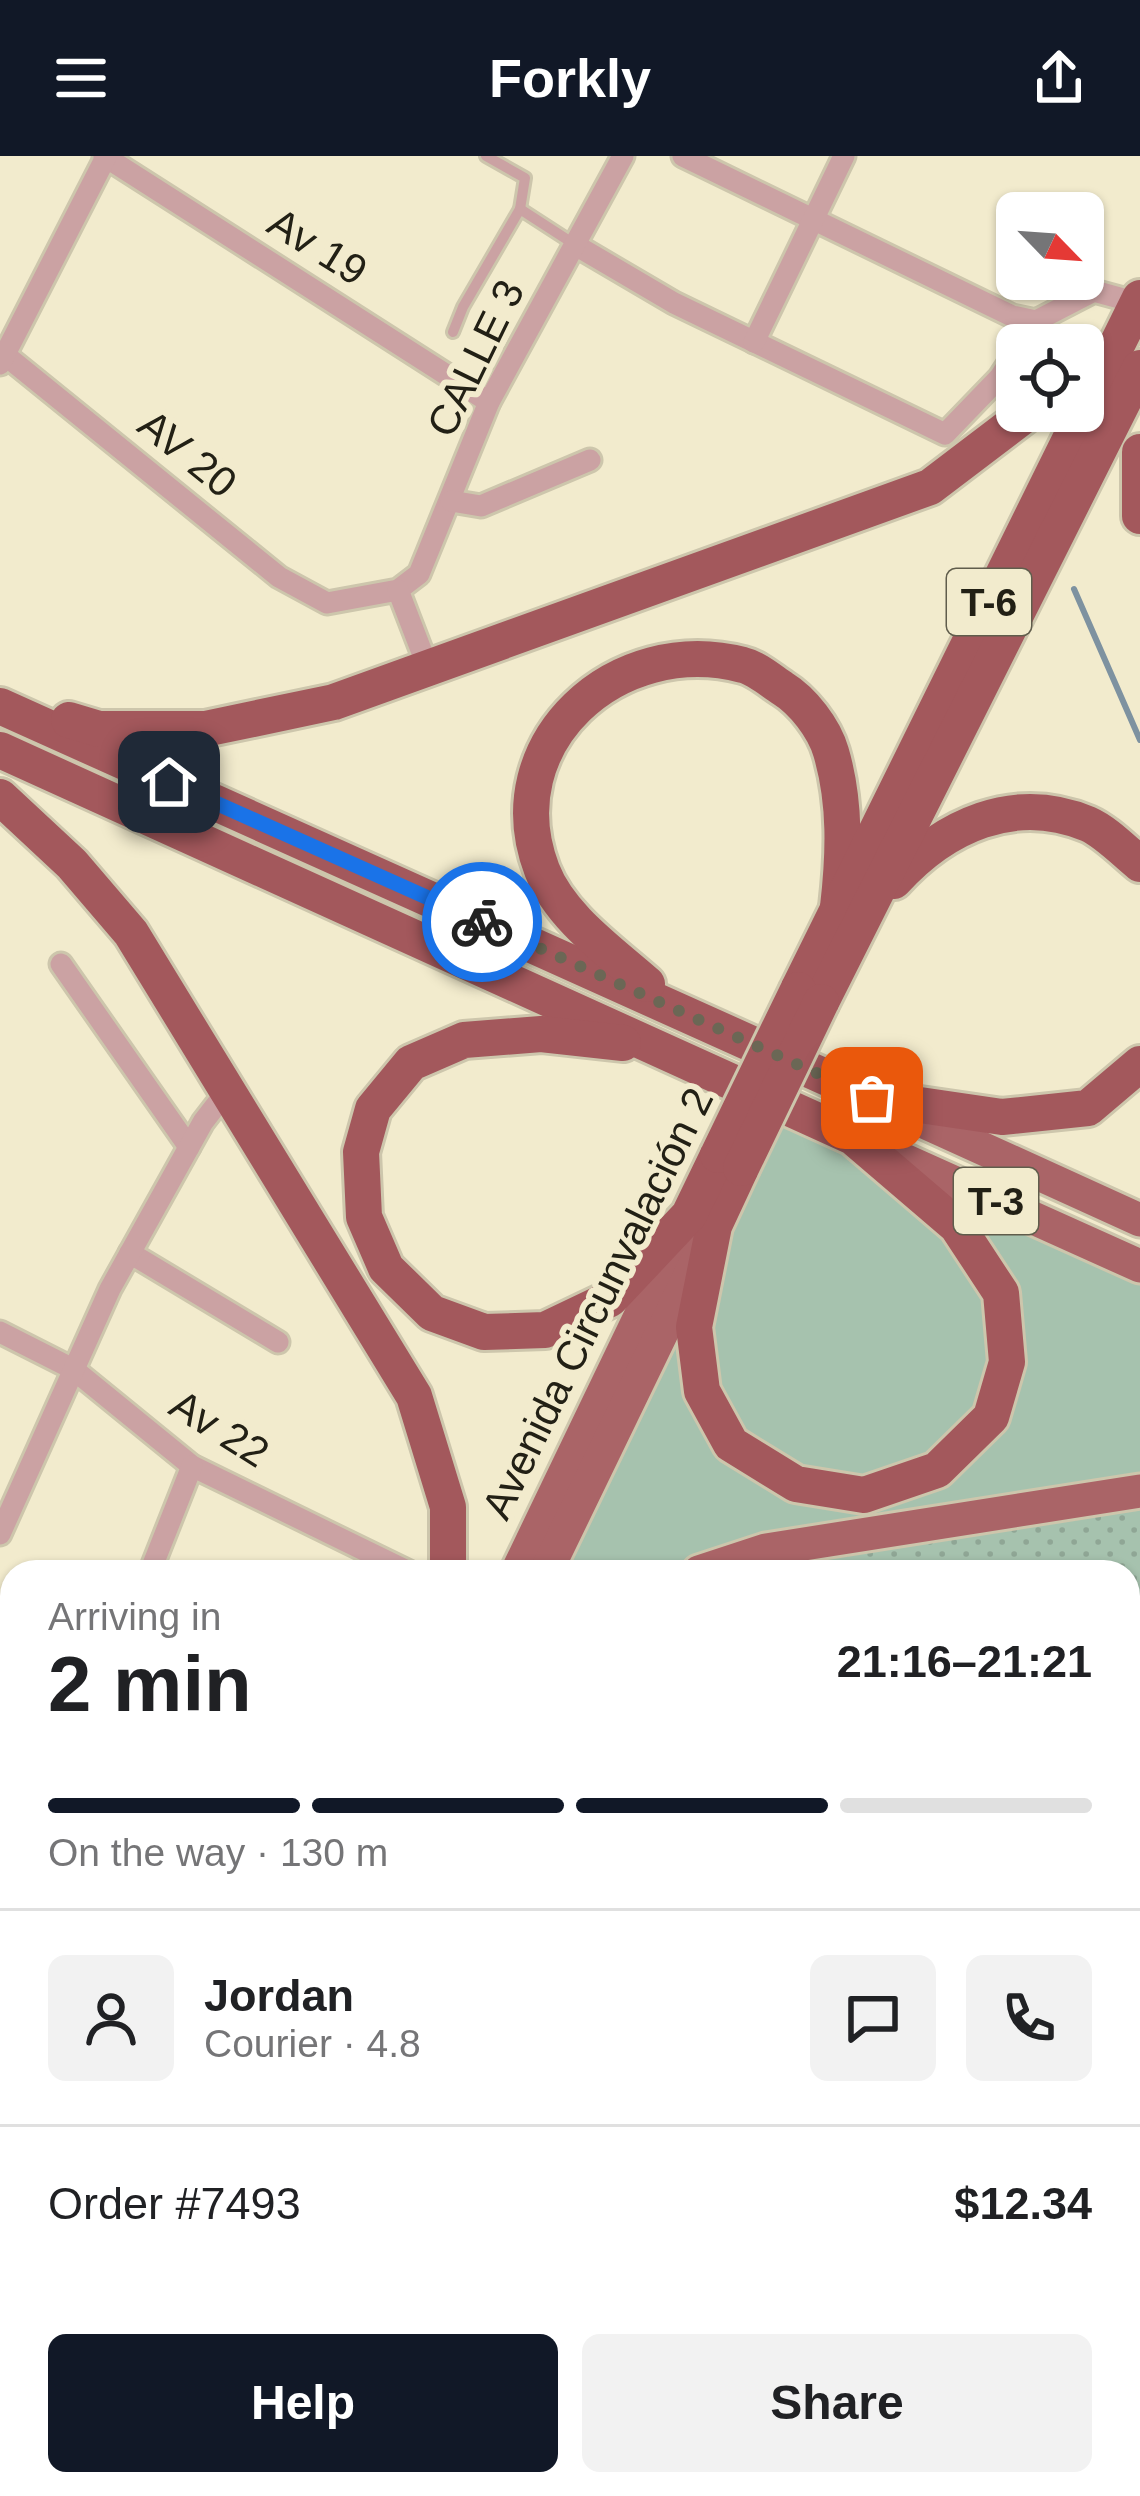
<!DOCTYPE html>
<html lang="en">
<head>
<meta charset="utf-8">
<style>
	:root { --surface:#fff; --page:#f2f2f2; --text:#202124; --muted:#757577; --line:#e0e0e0; --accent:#111827 }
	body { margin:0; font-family:Arial,sans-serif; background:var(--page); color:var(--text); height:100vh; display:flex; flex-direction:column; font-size:45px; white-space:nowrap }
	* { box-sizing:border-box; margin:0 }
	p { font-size:39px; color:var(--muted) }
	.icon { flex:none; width:66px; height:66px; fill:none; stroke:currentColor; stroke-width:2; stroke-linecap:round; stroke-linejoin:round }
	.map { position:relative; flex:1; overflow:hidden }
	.sheet { position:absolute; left:0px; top:1404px; width:1140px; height:936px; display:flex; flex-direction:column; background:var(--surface); border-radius:36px 36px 0 0; box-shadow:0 3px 9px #0004 }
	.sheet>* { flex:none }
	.needle { width:78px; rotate:115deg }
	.buttons { position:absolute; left:996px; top:36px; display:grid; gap:24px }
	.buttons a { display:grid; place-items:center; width:108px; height:108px; border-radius:18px; background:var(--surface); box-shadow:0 3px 9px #0004; font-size:60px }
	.pin { position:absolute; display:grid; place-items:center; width:102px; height:102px; color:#fff; margin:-51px; border-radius:24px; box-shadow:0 6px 18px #0006 }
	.courier { position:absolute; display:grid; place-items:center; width:120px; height:120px; margin:-60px; border:9px solid #1a73e8; border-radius:50%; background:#fff; color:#222; box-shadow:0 3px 15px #0007 }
	.head em { font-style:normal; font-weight:800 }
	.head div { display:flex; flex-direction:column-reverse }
	.head { display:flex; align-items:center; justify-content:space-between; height:204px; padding:0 48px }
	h1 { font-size:78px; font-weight:800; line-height:90px }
	.bar { display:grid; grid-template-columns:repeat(4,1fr); gap:18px 12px; align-content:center; height:144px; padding:0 48px }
	.bar i { height:15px; border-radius:9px; background:var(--line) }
	.bar .selected { background:var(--accent) }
	.bar p { grid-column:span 4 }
	.line { display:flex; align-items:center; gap:30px; padding:0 48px; border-top:3px solid var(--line) }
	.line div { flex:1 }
	.round { display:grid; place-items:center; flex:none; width:126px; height:126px; border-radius:18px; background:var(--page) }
	.primary-button { display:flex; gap:24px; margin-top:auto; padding:24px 48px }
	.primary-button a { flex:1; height:138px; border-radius:18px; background:var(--accent); color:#fff; font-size:48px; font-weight:800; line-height:138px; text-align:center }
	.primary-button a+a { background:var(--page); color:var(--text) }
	header { display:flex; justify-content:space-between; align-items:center; height:156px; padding:0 48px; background:var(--accent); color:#fff; font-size:54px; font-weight:800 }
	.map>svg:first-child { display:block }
	.grass { fill:#a6c2ae }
	.park { fill:url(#park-dots) }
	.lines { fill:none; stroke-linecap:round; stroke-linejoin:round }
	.stream { stroke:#7e92a0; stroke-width:6 }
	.service-casing { stroke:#cdc6ac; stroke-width:16 }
	.minor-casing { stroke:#cdc6ac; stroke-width:27 }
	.primary-casing { stroke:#cdc6ac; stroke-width:39 }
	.trunk-casing { stroke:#cdc6ac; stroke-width:42 }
	.service { stroke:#cba2a3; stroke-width:10 }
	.minor { stroke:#cba2a3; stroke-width:21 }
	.primary { stroke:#aa6467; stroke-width:33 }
	.trunk { stroke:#a3585c; stroke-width:36 }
	.trunk-bridge-casing { stroke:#cdc6ac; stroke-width:42; stroke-linecap:butt }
	.trunk-bridge { stroke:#a3585c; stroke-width:36 }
	.done { stroke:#6b6755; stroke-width:12; stroke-dasharray:0 21.6 }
	.route { stroke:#1a73e8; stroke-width:15 }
	.labels { text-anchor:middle; stroke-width:12; stroke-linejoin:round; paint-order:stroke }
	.shield { fill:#f2ebcd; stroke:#605d4c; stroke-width:3 }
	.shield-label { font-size:39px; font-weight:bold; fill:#222015 }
	.street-label { font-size:42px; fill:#222015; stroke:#f2ebcd }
</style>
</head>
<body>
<header><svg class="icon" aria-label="menu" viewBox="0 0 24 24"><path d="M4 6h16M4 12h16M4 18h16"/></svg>Forkly<svg class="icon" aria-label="share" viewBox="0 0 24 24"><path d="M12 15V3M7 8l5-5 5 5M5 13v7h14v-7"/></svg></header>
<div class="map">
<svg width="1140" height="2340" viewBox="0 0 1140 2340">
	<defs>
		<pattern id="park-dots" width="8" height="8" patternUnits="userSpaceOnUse" patternTransform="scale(3)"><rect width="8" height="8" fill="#a6c2ae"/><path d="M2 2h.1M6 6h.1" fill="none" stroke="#8fa695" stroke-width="1.8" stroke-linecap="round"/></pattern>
	</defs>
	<rect width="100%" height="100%" fill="#f2ebcd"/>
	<polygon class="grass" points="774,944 1140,1110 1140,1335 699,1416 546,1416"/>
	<polygon class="park" points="1140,1335 1140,1661 1128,1655 1128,1416 699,1416"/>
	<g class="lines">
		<polyline class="stream" points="1074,433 1140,584"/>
		<defs>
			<g id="service">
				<polyline points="486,0 525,22 520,53"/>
				<polyline points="453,176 463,151 520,53 574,88"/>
				<polyline points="1128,1693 1132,1708 1128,1719"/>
				<polyline points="1128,1801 1140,1774"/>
				<polyline points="1128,1842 1140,1820"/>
			</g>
			<g id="minor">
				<polyline points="104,0 489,246"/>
				<polyline points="683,0 1012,160 1036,165 1094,135 1138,147"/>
				<polyline points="577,90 674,147 945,278 1000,221 1017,195"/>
				<polyline points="754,186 844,0"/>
				<polyline points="5,199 279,421 327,447 398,434 419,418 489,246 623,0"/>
				<polyline points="0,208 106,1"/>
				<polyline points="451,345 481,350 590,304"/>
				<polyline points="398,434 428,512"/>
				<polyline points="61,808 189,991"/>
				<polyline points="130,1097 278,1186"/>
				<polyline points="0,1176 73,1213 192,1310 409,1416"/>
				<polyline points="0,1378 110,1133 203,966 227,935"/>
				<polyline points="150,1416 192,1310"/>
				<polyline points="0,1576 12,1581"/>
				<polyline points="1128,1655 1140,1661"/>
				<polyline points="0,1984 12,1959"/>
				<polyline points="0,2206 12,2212"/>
				<polyline points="614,2328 641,2340"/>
			</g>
			<g id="primary">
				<polyline points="891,951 1140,1064"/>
				<polyline points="871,989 1140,1110"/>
				<polyline points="517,1416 683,1071"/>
				<polyline points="546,1416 702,1094"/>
				<polyline points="699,1416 766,1394 1140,1335"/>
				<polyline points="71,2340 77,2328"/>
				<polyline points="99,2340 105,2328"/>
			</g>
			<g id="trunk">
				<polyline points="1140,296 1140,360"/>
				<polyline points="0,550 872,942 1002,961 1088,952 1140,908"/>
				<polyline points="69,564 99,573 205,573 334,546 930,331 1030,255"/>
				<polyline points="0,594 853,981 957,1070 1001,1137 1007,1206 991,1261 937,1314 864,1339 796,1328 731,1288 702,1235 694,1171 714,1070 741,1012"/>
				<polyline points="0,641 72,708 131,777 414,1240 448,1351 448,1416"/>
				<path d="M894,725C944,670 1014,637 1088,668C1106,676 1124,695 1140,708"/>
				<path d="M647,828C611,796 560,761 542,714C493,586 618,476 743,509C756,512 770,524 782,532C803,545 824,572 831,596C846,647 844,699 838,751"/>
				<polyline points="798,834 1140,142"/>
				<polyline points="821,846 1140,212"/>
				<polyline points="623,887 541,878 464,884 411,907 373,953 361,996 364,1061 386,1112 432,1157 484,1176 545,1174 610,1143 689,1059 718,999"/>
			</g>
		</defs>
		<use href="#service" class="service-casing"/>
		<use href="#minor" class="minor-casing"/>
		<use href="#primary" class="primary-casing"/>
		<use href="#trunk" class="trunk-casing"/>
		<use href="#service" class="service"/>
		<use href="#minor" class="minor"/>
		<use href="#primary" class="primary"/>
		<use href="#trunk" class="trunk"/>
		<defs>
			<g id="trunk-bridge">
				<polyline points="718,999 798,834"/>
				<polyline points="741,1012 821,846"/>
			</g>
		</defs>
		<use href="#trunk-bridge" class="trunk-bridge-casing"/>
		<use href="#trunk-bridge" class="trunk-bridge"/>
	</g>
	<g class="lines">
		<polyline class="done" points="482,766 872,942"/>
		<polyline class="route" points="169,626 482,766"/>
	</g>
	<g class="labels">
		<g class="shield">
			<rect x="947" y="413" width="84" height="66" rx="9"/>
			<rect x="954" y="1012" width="84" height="66" rx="9"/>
		</g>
		<g class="shield-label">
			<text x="989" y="460">T-6</text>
			<text x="996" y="1059">T-3</text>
		</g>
		<g class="street-label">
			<text transform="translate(318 90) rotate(32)" y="15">Av 19</text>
			<text transform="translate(475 202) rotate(-64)" y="15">CALLE 3</text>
			<text transform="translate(188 297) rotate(39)" y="15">AV 20</text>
			<text transform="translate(597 1147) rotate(-64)" y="15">Avenida Circunvalación 2</text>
			<text transform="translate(220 1272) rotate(32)" y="15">Av 22</text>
		</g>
	</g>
</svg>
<div class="buttons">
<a><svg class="needle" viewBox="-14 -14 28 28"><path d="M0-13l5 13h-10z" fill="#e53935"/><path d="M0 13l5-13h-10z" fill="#757577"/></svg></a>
<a><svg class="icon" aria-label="locate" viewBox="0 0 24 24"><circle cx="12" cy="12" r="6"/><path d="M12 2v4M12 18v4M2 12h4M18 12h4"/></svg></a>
</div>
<div class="pin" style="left:872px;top:942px;background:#ea580c"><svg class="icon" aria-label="bag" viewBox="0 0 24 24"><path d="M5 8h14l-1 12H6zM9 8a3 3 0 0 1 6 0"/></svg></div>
<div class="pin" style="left:169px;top:626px;background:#1f2937"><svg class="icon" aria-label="home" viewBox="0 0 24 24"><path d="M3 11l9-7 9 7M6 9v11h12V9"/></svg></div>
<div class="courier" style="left:482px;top:766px"><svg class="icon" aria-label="bike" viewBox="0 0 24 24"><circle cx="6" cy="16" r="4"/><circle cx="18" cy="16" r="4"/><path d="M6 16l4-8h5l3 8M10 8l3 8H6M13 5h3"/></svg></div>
<section class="sheet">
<div class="head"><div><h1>2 min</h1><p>Arriving in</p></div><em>21:16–21:21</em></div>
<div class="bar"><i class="selected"></i><i class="selected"></i><i class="selected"></i><i></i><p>On the way · 130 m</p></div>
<div class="line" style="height:216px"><a class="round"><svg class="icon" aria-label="person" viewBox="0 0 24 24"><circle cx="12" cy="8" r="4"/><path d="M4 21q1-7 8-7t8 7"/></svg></a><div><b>Jordan</b><p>Courier · 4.8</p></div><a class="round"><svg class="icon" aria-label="chat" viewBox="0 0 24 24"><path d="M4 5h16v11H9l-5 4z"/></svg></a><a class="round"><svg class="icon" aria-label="phone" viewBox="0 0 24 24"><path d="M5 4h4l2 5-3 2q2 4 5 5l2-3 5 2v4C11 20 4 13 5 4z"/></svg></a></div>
<div class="line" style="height:156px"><div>Order #7493</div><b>$12.34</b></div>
<div class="primary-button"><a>Help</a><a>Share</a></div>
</section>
</div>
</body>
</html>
